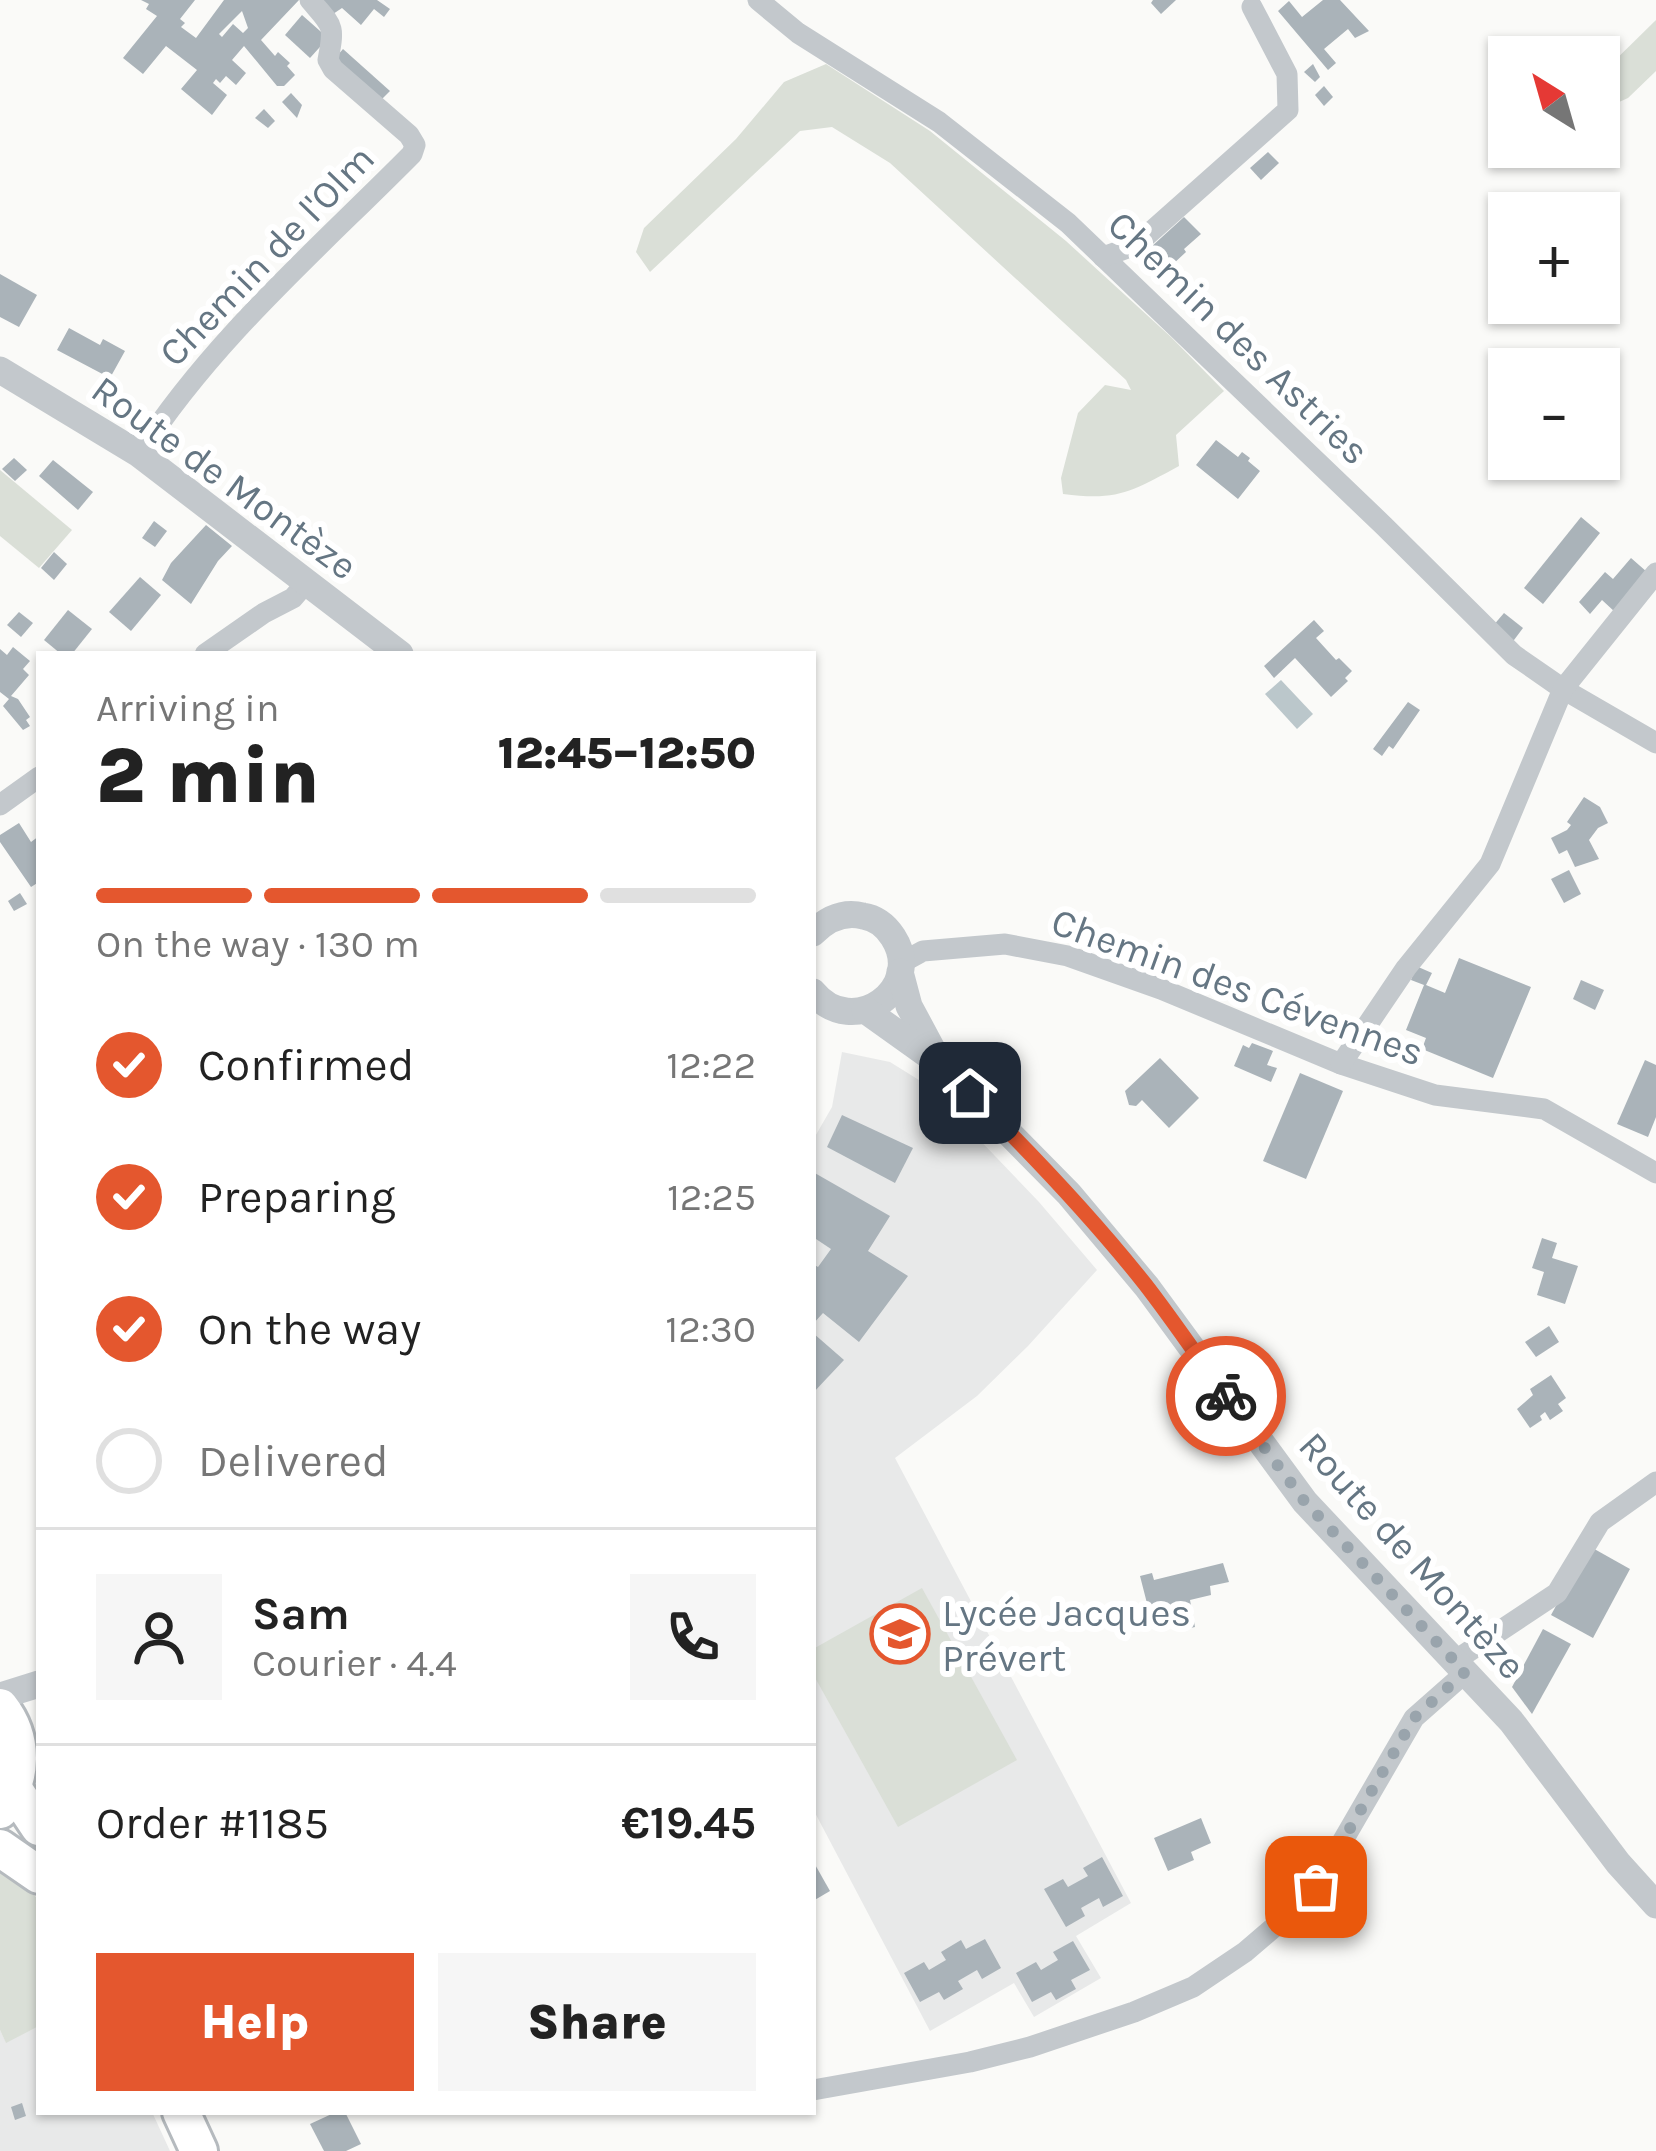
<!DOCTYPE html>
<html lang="en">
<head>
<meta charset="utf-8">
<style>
	:root { --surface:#fff; --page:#f6f6f6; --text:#222; --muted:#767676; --line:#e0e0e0; --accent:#e4572e }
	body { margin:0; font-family:Karla,sans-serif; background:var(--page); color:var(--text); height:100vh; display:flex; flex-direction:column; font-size:45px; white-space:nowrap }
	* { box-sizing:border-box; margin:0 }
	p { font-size:39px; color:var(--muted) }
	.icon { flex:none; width:66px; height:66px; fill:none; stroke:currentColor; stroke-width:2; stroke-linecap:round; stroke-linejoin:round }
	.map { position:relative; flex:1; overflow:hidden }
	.panel { position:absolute; left:36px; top:651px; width:780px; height:1464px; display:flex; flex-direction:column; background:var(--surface); border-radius:0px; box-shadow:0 3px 9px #0004 }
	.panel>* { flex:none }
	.needle { width:78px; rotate:323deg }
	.fabs { position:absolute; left:1488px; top:36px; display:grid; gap:24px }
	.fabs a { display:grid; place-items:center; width:132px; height:132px; border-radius:0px; background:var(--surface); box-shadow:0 3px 9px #0004; font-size:60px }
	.pin { position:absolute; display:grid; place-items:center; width:102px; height:102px; color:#fff; margin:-51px; border-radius:24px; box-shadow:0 6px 18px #0006 }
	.courier { position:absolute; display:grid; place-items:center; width:120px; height:120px; margin:-60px; border:9px solid #e4572e; border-radius:50%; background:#fff; color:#222; box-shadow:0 3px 15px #0007 }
	.overview em { font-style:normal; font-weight:800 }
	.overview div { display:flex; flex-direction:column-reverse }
	.overview { display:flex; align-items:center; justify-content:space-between; height:204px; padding:0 60px }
	h1 { font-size:78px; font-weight:800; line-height:90px }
	.bar { display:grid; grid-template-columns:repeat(4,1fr); gap:18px 12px; align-content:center; height:144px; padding:0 60px }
	.bar i { height:15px; border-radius:9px; background:var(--line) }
	.bar .current { background:var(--accent) }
	.bar p { grid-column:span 4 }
	.line { display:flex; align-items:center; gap:30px; padding:0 60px; border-top:3px solid var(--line) }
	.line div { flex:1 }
	.round { display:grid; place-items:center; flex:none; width:126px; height:126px; border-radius:0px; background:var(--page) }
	ol { padding:0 60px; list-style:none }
	li { display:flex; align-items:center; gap:36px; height:132px }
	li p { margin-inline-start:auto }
	li .icon { padding:12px; border-radius:50%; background:var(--accent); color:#fff; stroke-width:4 }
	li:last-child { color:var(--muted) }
	li i { width:66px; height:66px; border:6px solid var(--line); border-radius:50% }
	.cta { display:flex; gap:24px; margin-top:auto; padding:24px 60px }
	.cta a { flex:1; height:138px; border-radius:0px; background:var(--accent); color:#fff; font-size:48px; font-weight:800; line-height:138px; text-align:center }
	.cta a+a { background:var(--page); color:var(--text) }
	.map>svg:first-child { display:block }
	.built { fill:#e8e9e9 }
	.green { fill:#dadfd7 }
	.water { fill:#bbc7cb }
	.building { fill:#aab3b9; fill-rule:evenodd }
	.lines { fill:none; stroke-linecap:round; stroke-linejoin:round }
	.primary-casing { stroke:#b5babe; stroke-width:42 }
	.minor { stroke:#c3c8cc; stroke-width:21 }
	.tertiary { stroke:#c3c8cc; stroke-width:27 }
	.primary { stroke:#fff; stroke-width:36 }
	.done { stroke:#99a4ac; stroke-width:12; stroke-dasharray:0 21.6 }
	.route { stroke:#e4572e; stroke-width:15 }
	.labels { text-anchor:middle; stroke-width:12; stroke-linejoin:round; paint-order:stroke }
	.street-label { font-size:39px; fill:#657683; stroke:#fff }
	.poi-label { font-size:39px; fill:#657683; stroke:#fff; text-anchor:start }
</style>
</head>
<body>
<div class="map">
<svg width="1656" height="2151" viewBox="0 0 1656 2151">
	<rect width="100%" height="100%" fill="#fafaf8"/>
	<g class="built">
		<polygon points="842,1052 890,1062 927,1085 1039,1202 1097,1270 1028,1346 977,1396 895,1458 1131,1903 1076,1936 1101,1978 1034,2017 1014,1983 930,2031 813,1809 813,1140 832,1107"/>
		<polygon points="39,2026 39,2112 152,2112 170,2151 0,2151 0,2030 6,2042"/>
	</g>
	<g class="green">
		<polygon points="1656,20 1656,71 1628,98 1608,107 1599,101 1599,76"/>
		<path d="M826,64L930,131L1066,241L1171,337L1224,391L1176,435L1179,466C1131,492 1118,501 1063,494L1061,478L1078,413L1105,385L1131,390L1126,380L890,163L832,127L800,131L650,272L636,252L644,228L736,139L784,82Z"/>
		<polygon points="0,470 72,530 39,568 0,536"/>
		<polygon points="922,1588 1017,1760 898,1827 813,1674 813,1649"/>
		<polygon points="0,1870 39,1899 39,2026 6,2043 0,2030"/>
	</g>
	<polygon class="water" points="1281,680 1313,714 1297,729 1265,694"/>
	<g class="building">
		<path d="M141,0H195L180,19L185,23L181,27L196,38L224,0H299L261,40L275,56L278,52L290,63L287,66L295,75L284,86H277L244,46L232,60L246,73L236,85L226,76L220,83L216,79L213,83L227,95L212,115L181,89L197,70L166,46L143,74L123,58L157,16L146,9L149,4ZM242,11L248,28L243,33L233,24L222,37L219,34Z"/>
		<polygon points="319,0 377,0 390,9 384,17 374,9 361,25 342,8 333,14"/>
		<polygon points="1153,0 1176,0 1161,14 1151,3"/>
		<polygon points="1323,0 1340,0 1369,31 1355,38 1348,29 1324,49 1336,63 1328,70 1278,11 1289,1 1302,17"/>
		<polygon points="302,15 328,38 310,58 285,35"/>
		<polygon points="343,49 390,91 380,101 338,65 337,56"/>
		<polygon points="1313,64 1320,77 1315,82 1304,72"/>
		<polygon points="1324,86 1333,97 1324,106 1315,95"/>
		<polygon points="291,93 302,105 297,118 282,102"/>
		<polygon points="264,109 275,121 268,128 255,118"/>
		<polygon points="1268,152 1279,163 1261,180 1250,168"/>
		<polygon points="1184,217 1201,234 1184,249 1186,252 1158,278 1139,258"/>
		<polygon points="0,274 37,295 19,327 0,317"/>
		<polygon points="69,328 100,345 103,339 125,351 110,378 57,350"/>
		<polygon points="1216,440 1238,457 1242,452 1250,458 1248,461 1260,471 1238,499 1196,465"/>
		<polygon points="14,458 27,470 15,481 2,469"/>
		<polygon points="53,460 93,492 78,510 39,476"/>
		<polygon points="1581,517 1600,533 1543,604 1524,588"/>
		<polygon points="154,521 167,531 155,547 142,538"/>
		<polygon points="206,525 232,546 218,561 191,604 162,580 171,563"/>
		<polygon points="54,552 67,564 54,580 41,568"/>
		<polygon points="1631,558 1647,572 1615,612 1602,600 1590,614 1579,602 1605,572 1613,579"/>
		<polygon points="140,577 161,595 131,631 109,612"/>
		<polygon points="68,610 92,629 72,654 61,654 44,640"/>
		<polygon points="19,612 33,623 21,637 7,625"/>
		<polygon points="1504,613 1523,628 1511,644 1492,627"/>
		<polygon points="1314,620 1324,631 1316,638 1336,660 1339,658 1352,671 1345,678 1348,681 1331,697 1295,658 1274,678 1264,666"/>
		<polygon points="13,647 30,661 23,669 29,675 11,696 18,699 30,717 26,720 30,726 23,730 3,706 9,699 0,692 0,649 7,655"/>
		<polygon points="1408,702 1420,710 1393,749 1389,746 1382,756 1373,749"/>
		<polygon points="1584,797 1600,807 1608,823 1598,828 1589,840 1599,859 1575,867 1567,850 1559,854 1551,838 1567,830 1571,825 1567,822"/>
		<polygon points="19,823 31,842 39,836 39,882 31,887 0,842 0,835"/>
		<polygon points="1569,870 1581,894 1564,903 1551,879"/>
		<polygon points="20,893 27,904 14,911 8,901"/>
		<polygon points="1459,958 1531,987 1493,1078 1422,1049 1426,1038 1406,1030 1424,985 1411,980 1416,966 1432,973 1426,985 1445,993"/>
		<polygon points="1581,980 1604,990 1595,1010 1573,999"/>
		<polygon points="1252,1043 1273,1051 1267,1065 1277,1068 1271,1082 1234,1066 1243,1045 1249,1048"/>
		<polygon points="1160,1058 1199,1098 1169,1128 1142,1100 1136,1106 1129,1105 1125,1091"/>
		<polygon points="1645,1060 1656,1065 1656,1117 1648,1137 1617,1124"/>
		<polygon points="1300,1073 1343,1091 1306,1179 1263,1161"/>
		<polygon points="842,1115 913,1148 895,1183 827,1147"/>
		<polygon points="813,1172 890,1216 868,1251 908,1276 859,1342 823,1313 813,1324 813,1264 818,1267 831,1249 813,1237"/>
		<polygon points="1542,1238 1557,1243 1552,1258 1578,1266 1565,1304 1537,1295 1544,1272 1532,1268"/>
		<polygon points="1549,1326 1559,1342 1536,1357 1525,1342"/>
		<polygon points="813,1333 844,1360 813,1393"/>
		<polygon points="1551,1375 1566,1398 1558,1404 1563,1411 1550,1420 1545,1412 1540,1416 1542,1420 1530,1428 1517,1409 1533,1395 1530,1389"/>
		<polygon points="1589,1546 1630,1569 1593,1638 1551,1615"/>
		<polygon points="1223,1563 1229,1582 1210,1586 1211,1595 1190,1600 1195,1627 1177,1631 1172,1610 1150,1615 1140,1576 1152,1573 1154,1580"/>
		<polygon points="1543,1629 1571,1644 1532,1714 1512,1687"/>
		<polygon points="1201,1818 1211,1843 1191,1852 1194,1860 1168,1871 1154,1838"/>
		<polygon points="1102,1857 1123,1896 1103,1907 1099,1898 1081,1908 1085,1916 1066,1927 1044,1889 1063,1879 1068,1887 1088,1876 1083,1868"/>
		<polygon points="813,1861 830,1891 813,1901"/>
		<polygon points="985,1939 1001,1968 982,1979 977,1970 958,1981 963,1989 944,2000 939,1992 920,2002 904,1973 924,1962 929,1970 946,1960 941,1952 961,1940 966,1949"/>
		<polygon points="1073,1941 1090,1970 1071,1980 1076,1989 1056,2000 1051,1992 1032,2002 1016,1973 1036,1962 1041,1970 1058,1960 1053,1952"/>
		<polygon points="22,2103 26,2116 15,2120 11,2107"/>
		<polygon points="336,2112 345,2112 361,2144 346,2151 324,2151 310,2124"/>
	</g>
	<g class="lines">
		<defs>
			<g id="primary">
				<path d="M0,1707C25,1739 23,1779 0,1810"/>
				<polyline points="13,1788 39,1827"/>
				<polyline points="0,1848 39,1875"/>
				<polyline points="181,2112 199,2151"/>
			</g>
		</defs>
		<use href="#primary" class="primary-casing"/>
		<g class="minor">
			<polyline points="758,0 798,33 939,122 1068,223 1384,526 1514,655 1563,689 1656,743"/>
			<polyline points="1103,257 1136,245 1288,110 1287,74 1252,7"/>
			<path d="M139,454C212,340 318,249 412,154L415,145L409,135L333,69L328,60C335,24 333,27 310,0"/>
			<polyline points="205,654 264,613 293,598 305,584"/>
			<polyline points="0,805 39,777"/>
			<polyline points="901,963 923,951 1005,944 1068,956 1161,989 1341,1064 1435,1095 1544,1109 1656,1173"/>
			<polyline points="1341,1064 1406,968 1490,864 1563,689 1656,573"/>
			<polyline points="1456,1660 1557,1593 1600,1522 1656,1482"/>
			<polyline points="813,2090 970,2062 1030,2047 1134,2012 1193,1987 1245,1952 1294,1910 1316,1887 1414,1718 1465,1673"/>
		</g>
		<g class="tertiary">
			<polyline points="0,370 139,454 400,654"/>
			<path d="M813,933C827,919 843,911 863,916C876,918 886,926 893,937C926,988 853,1041 813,992"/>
			<polyline points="900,972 909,1006 939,1062 1069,1194 1147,1287 1305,1502 1511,1721 1618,1863 1656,1905"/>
			<polyline points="865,1010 935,1060"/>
			<polyline points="0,1696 39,1684"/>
		</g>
		<use href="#primary" class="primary"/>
	</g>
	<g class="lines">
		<polyline class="done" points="1226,1396 1305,1502 1465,1672 1414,1718 1316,1887"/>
		<path class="route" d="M970,1093C1032,1154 1091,1216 1145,1284C1173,1320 1199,1359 1226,1396"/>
	</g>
	<defs>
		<symbol id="school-ring" viewBox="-11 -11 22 22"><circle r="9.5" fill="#fff" stroke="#e4572e" stroke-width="1.5"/><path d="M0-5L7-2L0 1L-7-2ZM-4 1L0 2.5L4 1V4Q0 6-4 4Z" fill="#e4572e"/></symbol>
	</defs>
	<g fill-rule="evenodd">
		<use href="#school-ring" x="867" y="1601" width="66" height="66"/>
	</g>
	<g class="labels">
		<g class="street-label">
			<text transform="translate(266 255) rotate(-46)" y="14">Chemin de l'Olm</text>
			<text transform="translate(1239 337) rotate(44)" y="14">Chemin des Astries</text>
			<text transform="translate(225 477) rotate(36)" y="14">Route de Montèze</text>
			<text transform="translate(1238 986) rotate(20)" y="14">Chemin des Cévennes</text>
			<text transform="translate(1413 1555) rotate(48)" y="14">Route de Montèze</text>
		</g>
		<g class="poi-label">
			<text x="942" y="1626">Lycée Jacques<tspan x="942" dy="45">Prévert</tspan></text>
		</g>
	</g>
</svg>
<div class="fabs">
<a><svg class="needle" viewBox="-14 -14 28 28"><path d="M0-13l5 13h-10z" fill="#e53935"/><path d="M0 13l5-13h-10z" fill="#767676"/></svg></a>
<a>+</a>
<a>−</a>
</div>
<div class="pin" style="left:1316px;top:1887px;background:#ea580c"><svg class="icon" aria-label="bag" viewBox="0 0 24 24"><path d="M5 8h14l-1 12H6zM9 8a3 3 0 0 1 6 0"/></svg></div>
<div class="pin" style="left:970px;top:1093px;background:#1f2937"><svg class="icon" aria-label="home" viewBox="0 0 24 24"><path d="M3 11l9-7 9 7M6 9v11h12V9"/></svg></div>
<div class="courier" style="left:1226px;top:1396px"><svg class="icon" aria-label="bike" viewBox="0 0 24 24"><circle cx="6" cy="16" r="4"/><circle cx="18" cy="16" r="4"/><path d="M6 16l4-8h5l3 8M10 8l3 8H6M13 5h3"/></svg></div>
<section class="panel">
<div class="overview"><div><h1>2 min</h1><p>Arriving in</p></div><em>12:45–12:50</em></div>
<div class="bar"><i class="current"></i><i class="current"></i><i class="current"></i><i></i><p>On the way · 130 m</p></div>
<ol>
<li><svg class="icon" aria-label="check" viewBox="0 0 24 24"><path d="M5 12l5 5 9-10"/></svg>Confirmed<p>12:22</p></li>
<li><svg class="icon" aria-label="check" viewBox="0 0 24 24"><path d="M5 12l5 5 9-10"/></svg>Preparing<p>12:25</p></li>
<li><svg class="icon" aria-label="check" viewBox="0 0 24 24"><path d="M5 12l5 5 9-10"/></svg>On the way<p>12:30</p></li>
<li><i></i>Delivered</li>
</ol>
<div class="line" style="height:216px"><a class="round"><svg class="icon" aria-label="person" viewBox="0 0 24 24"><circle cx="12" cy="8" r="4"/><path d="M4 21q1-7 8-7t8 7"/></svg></a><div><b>Sam</b><p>Courier · 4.4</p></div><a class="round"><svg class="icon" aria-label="phone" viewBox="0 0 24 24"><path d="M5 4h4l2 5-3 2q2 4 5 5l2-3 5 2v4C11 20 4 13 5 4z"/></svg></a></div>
<div class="line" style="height:156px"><div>Order #1185</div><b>€19.45</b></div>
<div class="cta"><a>Help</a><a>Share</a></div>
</section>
</div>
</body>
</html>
